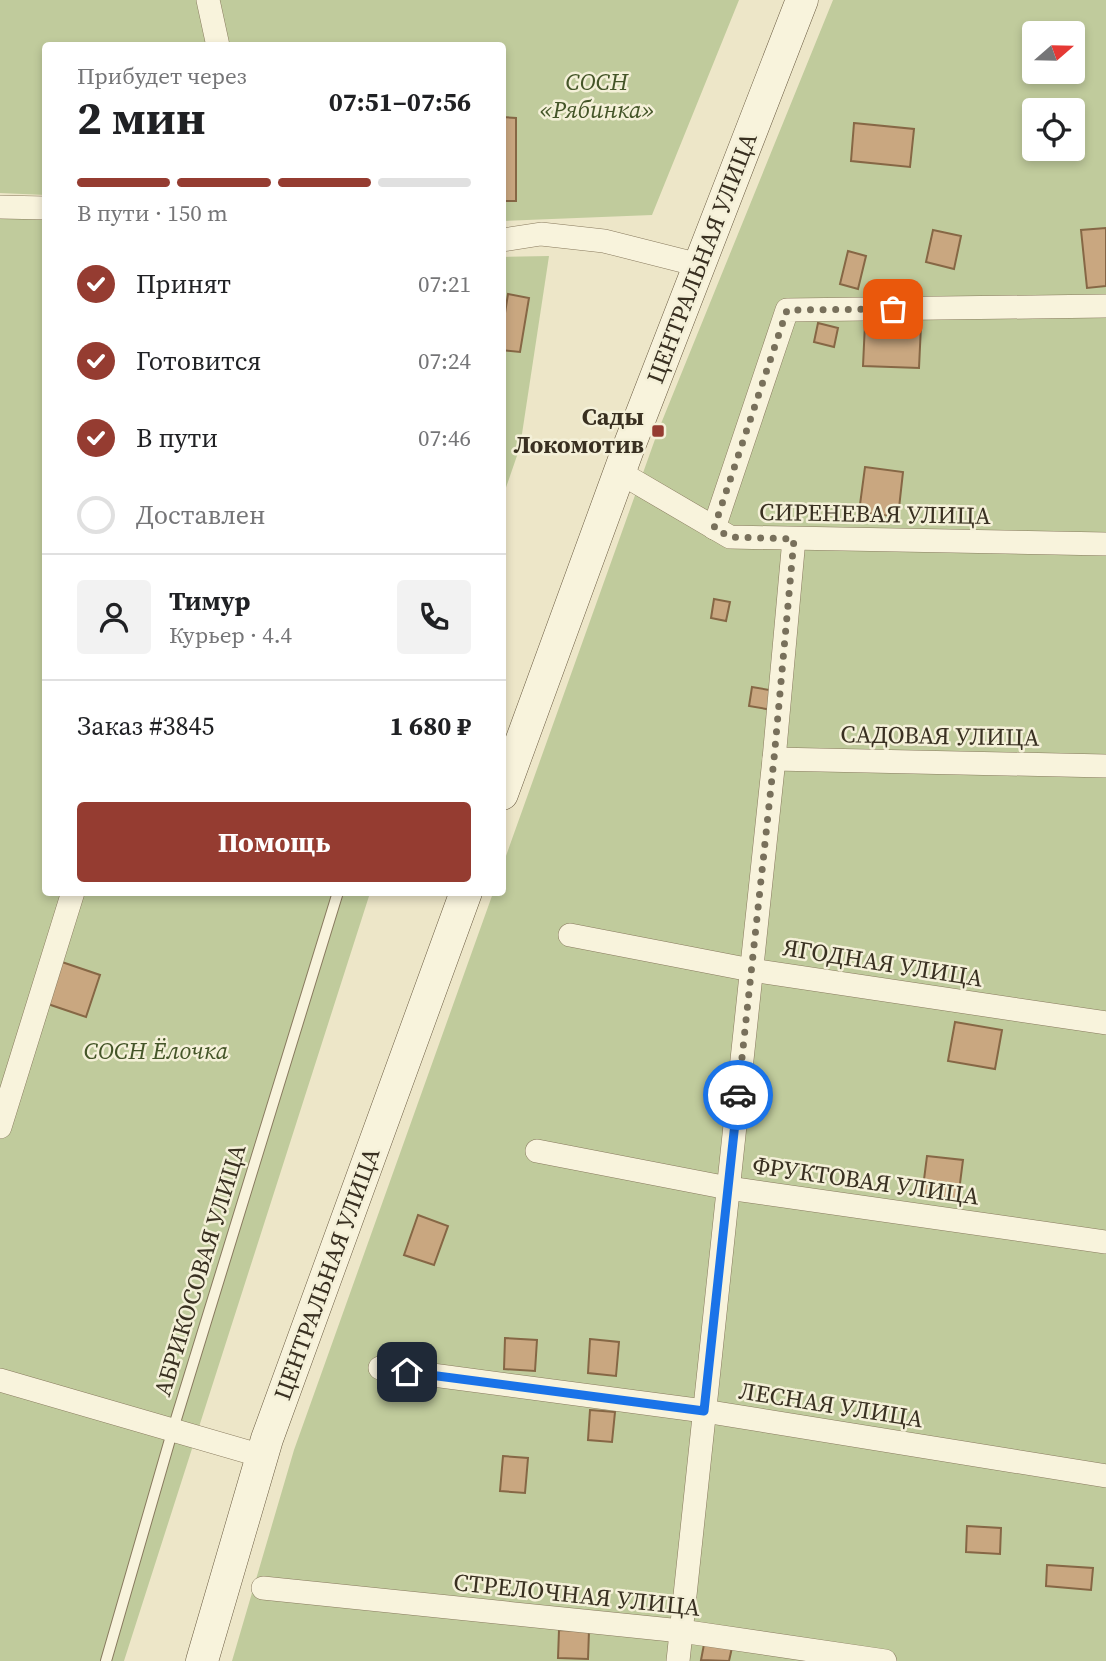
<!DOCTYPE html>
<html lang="ru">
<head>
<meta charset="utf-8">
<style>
	:root { --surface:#fff; --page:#f2f2f2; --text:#202124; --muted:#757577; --line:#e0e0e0; --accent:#953c31 }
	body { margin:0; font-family:"Source Serif 4",serif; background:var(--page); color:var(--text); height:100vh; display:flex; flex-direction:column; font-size:26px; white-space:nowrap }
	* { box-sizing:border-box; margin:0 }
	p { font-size:23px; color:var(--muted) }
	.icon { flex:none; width:38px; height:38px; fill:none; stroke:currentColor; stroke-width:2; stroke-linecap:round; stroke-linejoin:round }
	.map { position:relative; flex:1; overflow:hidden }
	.details { position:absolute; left:42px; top:42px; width:464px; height:854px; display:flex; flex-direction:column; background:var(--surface); border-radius:7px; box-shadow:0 4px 10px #0003 }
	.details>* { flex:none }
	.needle { width:46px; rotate:70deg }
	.controls { position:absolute; left:1022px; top:21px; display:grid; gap:14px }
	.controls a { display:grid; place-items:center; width:63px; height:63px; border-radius:7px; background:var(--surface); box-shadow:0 4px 10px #0003; font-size:35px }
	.pin { position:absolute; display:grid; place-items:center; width:60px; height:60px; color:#fff; margin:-30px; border-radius:14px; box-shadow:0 4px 10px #0006 }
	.courier { position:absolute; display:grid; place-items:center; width:70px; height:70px; margin:-35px; border:5px solid #1a73e8; border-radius:50%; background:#fff; color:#222; box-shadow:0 2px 9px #0007 }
	.overview em { font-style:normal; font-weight:700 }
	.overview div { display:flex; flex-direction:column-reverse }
	.overview { display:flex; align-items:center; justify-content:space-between; height:119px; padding:0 35px }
	h1 { font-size:46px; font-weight:700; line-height:52px }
	.bar { display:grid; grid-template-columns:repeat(4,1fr); gap:10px 7px; align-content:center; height:84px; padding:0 35px }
	.bar i { height:9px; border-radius:5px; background:var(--line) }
	.bar .current { background:var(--accent) }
	.bar p { grid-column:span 4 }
	.line { display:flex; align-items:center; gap:18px; padding:0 35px; border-top:2px solid var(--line) }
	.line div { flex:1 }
	.round { display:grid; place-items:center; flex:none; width:74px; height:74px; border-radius:7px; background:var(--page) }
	ol { padding:0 35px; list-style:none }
	li { display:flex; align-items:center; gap:21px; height:77px }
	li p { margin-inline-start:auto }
	li .icon { padding:7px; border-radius:50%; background:var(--accent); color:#fff; stroke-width:4 }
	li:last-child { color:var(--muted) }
	li i { width:38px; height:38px; border:4px solid var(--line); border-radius:50% }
	.action { display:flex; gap:14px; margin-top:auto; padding:14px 35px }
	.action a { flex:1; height:80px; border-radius:7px; background:var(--accent); color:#fff; font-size:28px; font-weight:700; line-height:80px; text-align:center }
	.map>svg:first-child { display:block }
	.green { fill:#c0cb9c; fill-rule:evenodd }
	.building { fill:#c9a780; stroke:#866745; stroke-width:2 }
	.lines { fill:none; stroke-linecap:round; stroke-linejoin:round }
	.lane-casing { stroke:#887a5e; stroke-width:12 }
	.street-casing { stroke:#887a5e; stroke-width:24 }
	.secondary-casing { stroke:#6a5b41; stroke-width:33 }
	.lane { stroke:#f8f3dc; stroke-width:10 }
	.street { stroke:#f8f3dc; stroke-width:23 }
	.secondary { stroke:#f8f3dc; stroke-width:32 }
	.done { stroke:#78705b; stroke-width:7; stroke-dasharray:0 12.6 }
	.route { stroke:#1a73e8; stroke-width:9 }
	.poi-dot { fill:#953c31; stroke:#f4f0d8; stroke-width:2.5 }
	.labels { text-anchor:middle; stroke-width:5; stroke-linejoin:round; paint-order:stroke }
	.park-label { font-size:24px; font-style:italic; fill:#445528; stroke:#f4f0d8 }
	.street-label { font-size:24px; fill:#393021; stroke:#f4f0d8 }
	.poi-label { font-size:24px; font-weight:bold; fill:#393021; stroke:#f4f0d8; text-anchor:end }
</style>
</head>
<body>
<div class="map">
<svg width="1106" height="1661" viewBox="0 0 1106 1661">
	<rect width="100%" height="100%" fill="#ede6c8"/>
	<g class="green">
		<polygon points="0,0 739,0 652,215 502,221 502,46 46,46 45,195 0,193"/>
		<path d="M833,0H1106V1661H232L294,1450L493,893L502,892V867L658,431ZM1034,33H1073V72H1034ZM1034,110H1073V149H1034Z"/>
		<polygon points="0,217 45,218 46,892 370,893 124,1661 0,1661"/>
		<polygon points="549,256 520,447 502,499 502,257"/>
	</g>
	<g class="building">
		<polygon points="502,117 516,118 516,201 502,201"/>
		<polygon points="854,123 914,129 910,167 851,161"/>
		<polygon points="1106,228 1106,286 1087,288 1081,230"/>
		<polygon points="933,230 961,236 954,269 926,262"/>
		<polygon points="848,251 866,256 858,289 840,284"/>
		<polygon points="508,294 529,298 520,352 502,350 502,332"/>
		<polygon points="818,323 838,328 834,347 814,342"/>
		<polygon points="865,323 921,325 919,368 863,366"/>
		<polygon points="865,467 903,472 898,517 859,512"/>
		<polygon points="714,599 730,602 726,621 711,618"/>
		<polygon points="752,687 775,691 772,710 749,706"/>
		<polygon points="59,961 100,975 86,1017 45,1003"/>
		<polygon points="955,1022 1002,1030 995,1069 948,1061"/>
		<polygon points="927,1156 963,1160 958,1199 922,1195"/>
		<polygon points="418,1215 448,1226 434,1265 404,1255"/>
		<polygon points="505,1338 537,1340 535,1371 504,1369"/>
		<polygon points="590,1339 619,1342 616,1376 588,1373"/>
		<polygon points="590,1410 615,1412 612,1442 588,1440"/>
		<polygon points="503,1456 528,1458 525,1493 500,1491"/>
		<polygon points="967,1526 1001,1528 1000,1554 966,1552"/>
		<polygon points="1047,1565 1093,1568 1091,1590 1046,1586"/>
		<polygon points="559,1630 589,1631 588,1659 558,1658"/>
		<polygon points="705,1639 733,1643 729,1661 701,1660"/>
	</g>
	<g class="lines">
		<defs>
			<polyline id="lane" points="106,1661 173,1429 338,892"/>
			<g id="street">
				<polyline points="208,0 218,46"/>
				<polyline points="0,207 46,208"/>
				<polyline points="502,240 541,234 604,241 699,265"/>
				<polyline points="619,472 730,537 1106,544"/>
				<polyline points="714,528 787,310 1106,306"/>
				<polyline points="774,759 1106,766"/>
				<polyline points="570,935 751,970 1106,1023"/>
				<polyline points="0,1127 73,892"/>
				<polyline points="537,1151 728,1188 1106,1242"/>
				<polyline points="380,1368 704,1411 1106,1476"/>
				<polyline points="0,1380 262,1456"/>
				<polyline points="263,1588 681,1631 885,1661"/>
				<polyline points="678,1661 774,759 794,539"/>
			</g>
			<g id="secondary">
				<polyline points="502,794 628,449 802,0"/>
				<polyline points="202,1661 267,1439 466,892"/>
			</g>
		</defs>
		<use href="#lane" class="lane-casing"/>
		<use href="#street" class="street-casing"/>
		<use href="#secondary" class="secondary-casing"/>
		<use href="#lane" class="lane"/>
		<use href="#street" class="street"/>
		<use href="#secondary" class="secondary"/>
	</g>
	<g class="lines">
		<polyline class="done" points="738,1095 774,759 794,539 730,537 714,528 787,310 893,309"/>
		<polyline class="route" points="407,1372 704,1411 738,1095"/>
	</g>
	<rect class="poi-dot" x="651" y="424" width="14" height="14" rx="3.5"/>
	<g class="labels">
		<g class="park-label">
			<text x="597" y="90">СОСН<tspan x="597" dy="28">«Рябинка»</tspan></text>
			<text x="156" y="1059">СОСН Ёлочка</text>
		</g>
		<g class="street-label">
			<text transform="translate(702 258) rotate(-69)" y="8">ЦЕНТРАЛЬНАЯ УЛИЦА</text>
			<text transform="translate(875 514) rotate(1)" y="8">СИРЕНЕВАЯ УЛИЦА</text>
			<text transform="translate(940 736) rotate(1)" y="8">САДОВАЯ УЛИЦА</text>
			<text transform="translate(883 963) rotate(9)" y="8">ЯГОДНАЯ УЛИЦА</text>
			<text transform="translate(866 1181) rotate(8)" y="8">ФРУКТОВАЯ УЛИЦА</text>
			<text transform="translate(200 1270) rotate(-73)" y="8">АБРИКОСОВАЯ УЛИЦА</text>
			<text transform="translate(327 1274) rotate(-70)" y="8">ЦЕНТРАЛЬНАЯ УЛИЦА</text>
			<text transform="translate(831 1405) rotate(9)" y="8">ЛЕСНАЯ УЛИЦА</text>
			<text transform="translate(577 1595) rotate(6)" y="8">СТРЕЛОЧНАЯ УЛИЦА</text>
		</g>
		<g class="poi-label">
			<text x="644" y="425">Сады<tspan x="644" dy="28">Локомотив</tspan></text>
		</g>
	</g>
</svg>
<div class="controls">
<a><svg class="needle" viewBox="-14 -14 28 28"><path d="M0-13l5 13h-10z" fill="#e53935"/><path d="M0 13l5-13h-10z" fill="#757577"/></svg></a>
<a><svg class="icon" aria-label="locate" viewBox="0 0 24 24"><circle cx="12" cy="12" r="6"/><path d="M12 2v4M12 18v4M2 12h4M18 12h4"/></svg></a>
</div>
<div class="pin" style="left:893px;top:309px;background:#ea580c"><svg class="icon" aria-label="bag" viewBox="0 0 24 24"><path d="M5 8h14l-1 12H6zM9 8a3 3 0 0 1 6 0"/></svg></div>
<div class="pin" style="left:407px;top:1372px;background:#1f2937"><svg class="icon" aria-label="home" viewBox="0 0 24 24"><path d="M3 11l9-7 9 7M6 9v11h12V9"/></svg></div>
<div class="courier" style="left:738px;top:1095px"><svg class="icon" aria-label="car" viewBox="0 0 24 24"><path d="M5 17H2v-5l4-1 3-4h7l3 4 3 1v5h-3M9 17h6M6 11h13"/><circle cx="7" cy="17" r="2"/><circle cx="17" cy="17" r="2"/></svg></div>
<section class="details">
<div class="overview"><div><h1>2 мин</h1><p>Прибудет через</p></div><em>07:51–07:56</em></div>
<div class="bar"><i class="current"></i><i class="current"></i><i class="current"></i><i></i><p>В пути · 150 m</p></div>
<ol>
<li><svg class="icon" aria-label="check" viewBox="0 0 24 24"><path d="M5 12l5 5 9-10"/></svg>Принят<p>07:21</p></li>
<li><svg class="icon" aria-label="check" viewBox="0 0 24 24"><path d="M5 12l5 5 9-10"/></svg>Готовится<p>07:24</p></li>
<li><svg class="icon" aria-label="check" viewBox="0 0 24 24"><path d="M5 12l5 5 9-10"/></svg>В пути<p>07:46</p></li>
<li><i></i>Доставлен</li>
</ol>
<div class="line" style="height:126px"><a class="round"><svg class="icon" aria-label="person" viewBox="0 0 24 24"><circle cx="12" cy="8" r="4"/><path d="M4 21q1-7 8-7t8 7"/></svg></a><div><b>Тимур</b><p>Курьер · 4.4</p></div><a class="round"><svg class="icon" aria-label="phone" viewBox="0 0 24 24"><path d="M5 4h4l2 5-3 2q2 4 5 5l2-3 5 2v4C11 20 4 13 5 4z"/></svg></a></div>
<div class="line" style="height:91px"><div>Заказ #3845</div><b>1 680 ₽</b></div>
<div class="action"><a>Помощь</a></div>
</section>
</div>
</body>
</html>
